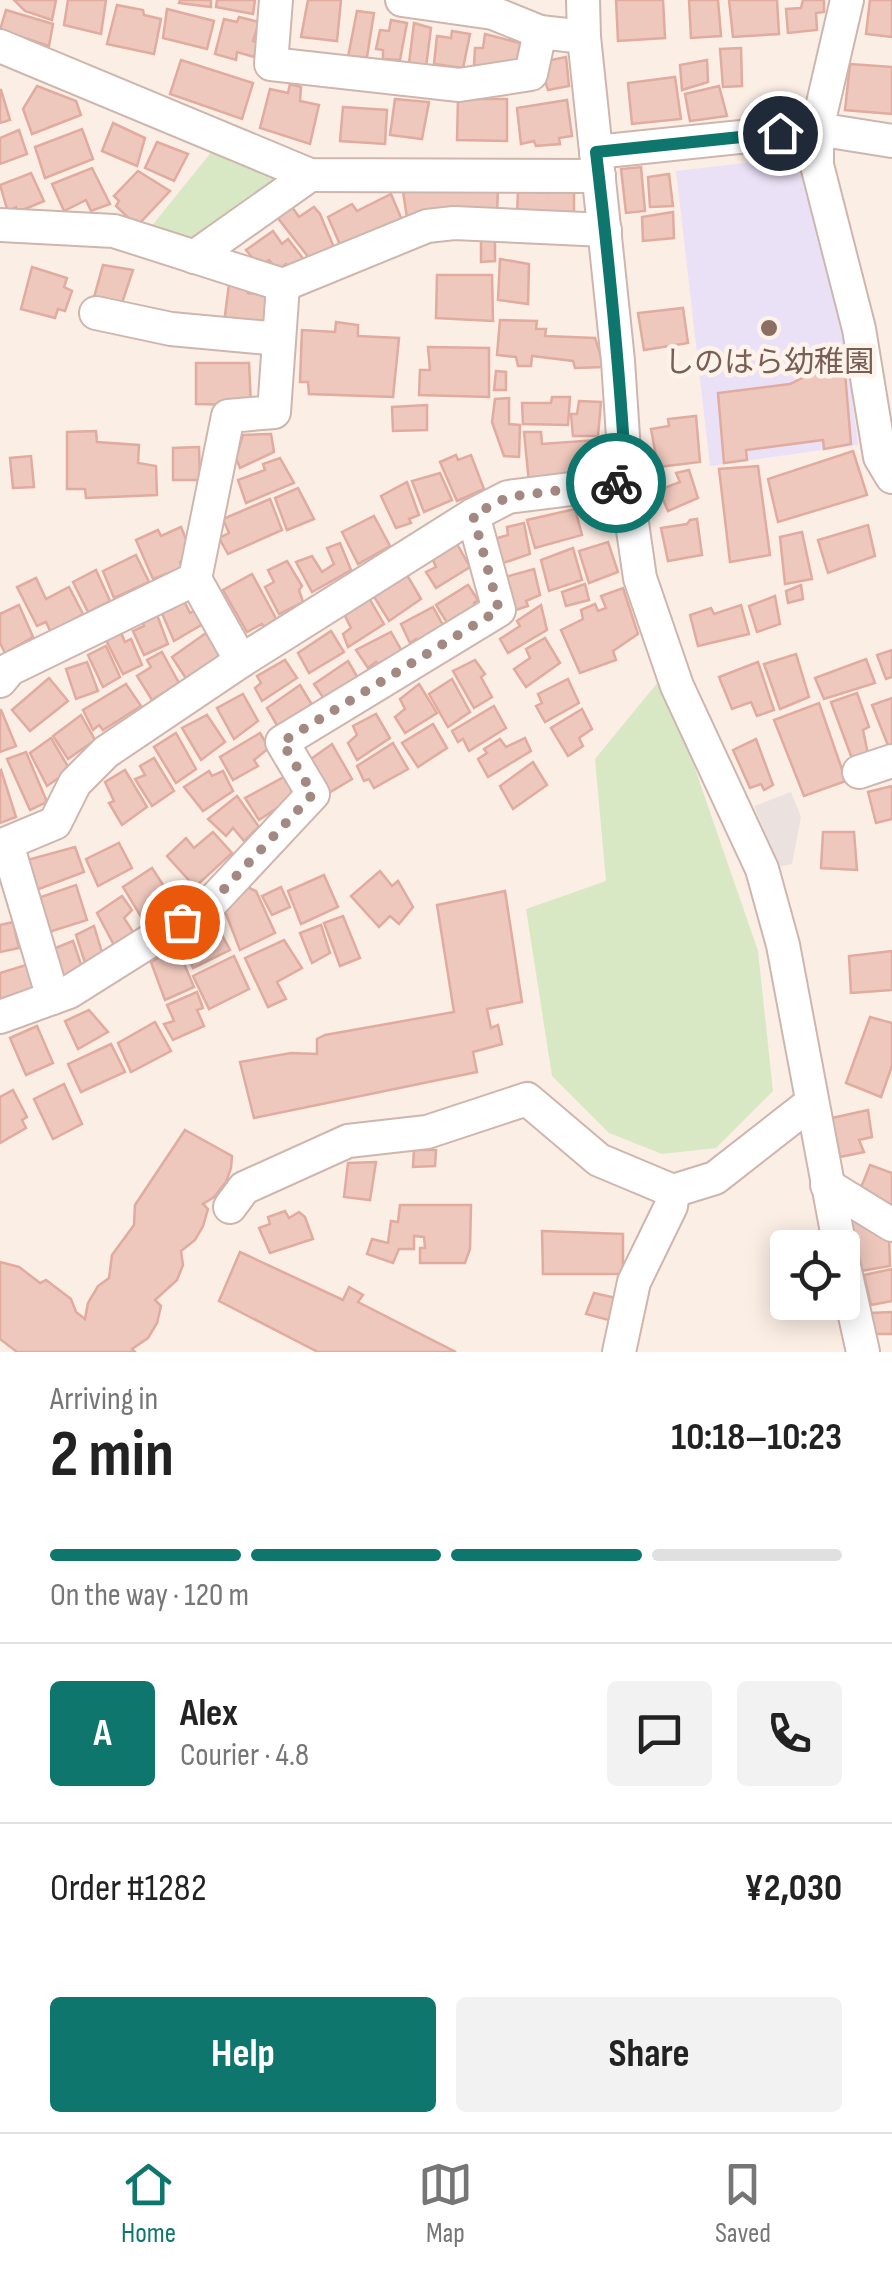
<!DOCTYPE html>
<html lang="en">
<head>
<meta charset="utf-8">
<style>
	:root { --surface:#fff; --page:#f2f2f2; --text:#222; --muted:#767676; --line:#e0e0e0; --accent:#0f766e }
	body { margin:0; font-family:"Sofia Sans Condensed","Noto Sans JP",sans-serif; background:var(--page); color:var(--text); height:100vh; display:flex; flex-direction:column; font-size:38px; white-space:nowrap }
	* { box-sizing:border-box; margin:0 }
	p { font-size:32px; color:var(--muted) }
	.icon { flex:none; width:55px; height:55px; fill:none; stroke:currentColor; stroke-width:2; stroke-linecap:round; stroke-linejoin:round }
	.map { position:relative; height:1352px; overflow:hidden }
	.side { display:flex; flex-direction:column; background:var(--surface); flex:1 }
	.side>* { flex:none }
	.tools { position:absolute; left:770px; top:1230px; display:grid; gap:20px }
	.tools a { display:grid; place-items:center; width:90px; height:90px; border-radius:10px; background:var(--surface); box-shadow:0 5px 25px #0003; font-size:50px }
	.pin { position:absolute; display:grid; place-items:center; width:85px; height:85px; color:#fff; margin:-42px; border:5px solid #fff; border-radius:50%; box-shadow:0 2px 10px #0007 }
	.courier { position:absolute; display:grid; place-items:center; width:100px; height:100px; margin:-50px; border:8px solid #0f766e; border-radius:50%; background:#fff; color:#222; box-shadow:0 2px 12px #0007 }
	.overview em { font-style:normal; font-weight:700 }
	.overview div { display:flex; flex-direction:column-reverse }
	.overview { display:flex; align-items:center; justify-content:space-between; height:170px; padding:0 50px }
	h1 { font-size:65px; font-weight:700; line-height:75px }
	.bar { display:grid; grid-template-columns:repeat(4,1fr); gap:15px 10px; align-content:center; height:120px; padding:0 50px }
	.bar i { height:12px; border-radius:8px; background:var(--line) }
	.bar .current { background:var(--accent) }
	.bar p { grid-column:span 4 }
	.line { display:flex; align-items:center; gap:25px; padding:0 50px; border-top:2px solid var(--line) }
	.line div { flex:1 }
	.round { display:grid; place-items:center; flex:none; width:105px; height:105px; border-radius:10px; background:var(--page) }
	.action { display:flex; gap:20px; margin-top:auto; padding:20px 50px }
	.action a { flex:1; height:115px; border-radius:10px; background:var(--accent); color:#fff; font-size:40px; font-weight:700; line-height:115px; text-align:center }
	.action a+a { background:var(--page); color:var(--text) }
	.tabs { display:flex; justify-content:space-around; align-items:center; height:140px; border-top:2px solid var(--line); background:var(--surface); font-size:28px; color:var(--muted) }
	.tabs a { display:grid; justify-items:center; gap:5px }
	.tabs .current { color:var(--accent) }
	.map>svg:first-child { display:block }
	.industrial { fill:#ebe2df }
	.education { fill:#ebe1f7 }
	.green { fill:#d9e8c4 }
	.building { fill:#efc8bd; stroke:#e1ab9f; stroke-width:2.5 }
	.lines { fill:none; stroke-linecap:round; stroke-linejoin:round }
	.minor-casing { stroke:#ceb6ae; stroke-width:36 }
	.minor { stroke:#fff; stroke-width:32 }
	.done { stroke:#a38981; stroke-width:10; stroke-dasharray:0 18 }
	.route { stroke:#0f766e; stroke-width:12 }
	.education-dot { fill:#8d6e63; stroke:#fef3eb; stroke-width:4 }
	.labels { text-anchor:middle; stroke-width:9; stroke-linejoin:round; paint-order:stroke }
	.education-label { font-size:30px; fill:#785e54; stroke:#fef3eb }
</style>
</head>
<body>
<div class="map">
<svg width="892" height="1352" viewBox="0 0 892 1352">
	<rect width="100%" height="100%" fill="#fbeee5"/>
	<polygon class="industrial" points="791,792 801,817 792,864 779,867 754,806"/>
	<polygon class="education" points="805,156 837,278 858,445 710,466 676,171"/>
	<g class="green">
		<polygon points="213,150 283,178 197,241 150,228"/>
		<polygon points="663,676 758,951 773,1091 716,1148 662,1154 609,1133 552,1076 526,909 606,881 595,759"/>
	</g>
	<g class="building">
		<polygon points="14,0 56,0 52,20 25,11"/>
		<polygon points="68,0 106,0 101,34 64,25"/>
		<polygon points="180,0 211,0 211,7 179,3"/>
		<polygon points="217,0 255,0 253,14 216,7"/>
		<polygon points="308,0 341,0 337,41 301,37"/>
		<polygon points="616,0 663,0 665,38 618,41"/>
		<polygon points="689,0 718,0 721,36 691,38"/>
		<polygon points="729,0 777,0 779,34 733,37"/>
		<polygon points="803,0 824,0 824,12 816,13 817,30 788,33 786,9 801,8"/>
		<polygon points="870,0 892,0 892,37 866,34"/>
		<polygon points="117,5 143,10 144,15 161,19 154,54 107,44"/>
		<polygon points="167,9 214,21 207,49 163,38"/>
		<polygon points="6,10 53,24 49,46 0,30"/>
		<polygon points="357,11 374,13 367,57 348,57"/>
		<polygon points="239,17 259,22 253,41 258,43 254,57 237,52 236,60 215,54 224,19 237,22"/>
		<polygon points="391,20 407,23 400,60 383,59 383,50 376,49 380,30 389,31"/>
		<polygon points="414,23 431,28 426,67 409,63"/>
		<polygon points="452,31 470,34 463,68 434,64 437,36 451,38"/>
		<polygon points="485,34 520,43 516,67 474,65 475,48 483,48"/>
		<polygon points="741,48 742,86 723,87 720,49"/>
		<polygon points="566,57 569,86 548,90 544,78 551,60"/>
		<polygon points="181,60 253,83 242,119 170,94"/>
		<polygon points="707,60 708,82 682,90 680,65"/>
		<polygon points="850,64 892,67 892,114 845,110"/>
		<polygon points="675,77 681,119 632,124 628,83"/>
		<polygon points="290,84 301,87 300,101 319,105 310,144 260,128 270,89 288,93"/>
		<polygon points="37,86 76,101 81,115 32,134 23,109"/>
		<polygon points="719,86 727,116 690,121 685,94"/>
		<polygon points="1,90 10,120 0,123 0,90"/>
		<polygon points="395,99 429,102 422,139 390,135"/>
		<polygon points="458,99 507,99 507,141 457,140"/>
		<polygon points="567,100 572,136 559,138 560,144 536,146 534,141 521,144 517,108"/>
		<polygon points="343,107 387,110 385,144 340,141"/>
		<polygon points="113,123 145,138 137,166 102,151"/>
		<polygon points="82,129 93,159 45,178 35,147"/>
		<polygon points="19,130 27,154 0,164 0,138"/>
		<polygon points="157,142 188,154 174,181 145,168"/>
		<polygon points="641,167 645,211 626,213 621,169"/>
		<polygon points="92,168 110,204 91,211 86,200 64,211 52,184"/>
		<polygon points="138,171 170,191 137,226 116,206 119,201 114,196"/>
		<polygon points="31,173 44,201 18,212 16,207 8,212 0,185"/>
		<polygon points="669,174 673,206 650,207 648,177"/>
		<polygon points="549,186 574,190 574,220 517,216 518,191 548,193"/>
		<polygon points="498,190 497,212 407,218 403,191"/>
		<polygon points="391,194 402,220 341,247 328,217 352,204 357,211"/>
		<polygon points="292,207 299,217 314,207 320,214 335,250 313,263 277,217"/>
		<polygon points="673,212 674,238 643,241 642,217"/>
		<polygon points="273,231 282,244 288,239 305,261 293,272 286,264 278,270 269,260 260,267 246,250"/>
		<polygon points="481,236 495,236 495,261 481,262"/>
		<polygon points="500,259 529,264 528,304 498,300"/>
		<polygon points="103,265 133,270 120,309 93,301"/>
		<polygon points="32,267 67,278 64,287 72,291 65,311 58,309 55,318 21,309"/>
		<polygon points="437,275 492,275 493,321 436,318"/>
		<polygon points="229,284 247,289 248,293 273,296 267,328 224,323"/>
		<polygon points="683,308 688,343 644,350 638,313"/>
		<polygon points="500,320 537,321 536,329 546,329 545,336 595,338 604,367 575,368 573,361 532,356 531,366 518,366 516,357 497,355"/>
		<polygon points="336,322 358,325 358,336 399,338 393,397 309,394 308,382 300,382 302,330 335,332"/>
		<polygon points="428,347 489,348 489,397 419,395 420,370 430,370"/>
		<polygon points="821,359 822,368 832,367 845,373 851,444 824,449 823,440 746,450 747,460 724,463 718,393 790,384 804,377 805,360"/>
		<polygon points="196,363 249,363 251,405 196,404"/>
		<polygon points="496,371 506,372 506,390 494,390"/>
		<polygon points="552,397 570,397 568,425 523,424 522,403 551,403"/>
		<polygon points="509,398 509,424 520,425 519,457 504,456 492,422 495,399"/>
		<polygon points="579,401 601,402 598,436 573,436 571,414 577,414"/>
		<polygon points="427,405 427,430 393,431 392,407"/>
		<polygon points="696,416 700,462 658,467 651,429 669,426 668,419"/>
		<polygon points="96,431 97,442 139,445 138,463 156,466 157,495 86,498 85,489 67,489 67,432"/>
		<polygon points="524,432 541,432 542,444 596,440 600,477 529,483"/>
		<polygon points="271,434 274,452 240,468 236,458 243,435"/>
		<polygon points="199,447 200,480 173,480 173,448"/>
		<polygon points="853,451 867,495 778,522 768,479"/>
		<polygon points="456,455 458,460 471,455 484,489 457,501 440,462"/>
		<polygon points="31,456 34,487 13,488 10,458"/>
		<polygon points="280,458 294,483 246,503 238,480 265,470 263,464"/>
		<polygon points="758,466 770,555 730,562 719,469"/>
		<polygon points="689,470 698,498 668,511 659,490 680,482 676,473"/>
		<polygon points="440,473 452,500 424,512 412,481"/>
		<polygon points="407,482 419,515 409,519 411,523 396,528 381,496"/>
		<polygon points="298,488 314,519 287,530 275,498"/>
		<polygon points="270,499 282,530 228,554 219,538 229,533 223,519"/>
		<polygon points="575,509 582,535 535,548 527,520"/>
		<polygon points="374,516 390,546 358,564 342,532"/>
		<polygon points="697,519 702,555 668,561 661,528 687,524 690,520"/>
		<polygon points="524,523 530,554 497,565 490,540 508,535 507,527"/>
		<polygon points="868,525 875,556 828,573 818,540"/>
		<polygon points="181,527 190,549 186,559 180,562 182,568 153,579 136,540 158,530 161,536"/>
		<polygon points="802,532 812,579 785,584 780,537"/>
		<polygon points="608,542 618,572 589,583 579,551"/>
		<polygon points="340,543 351,570 312,592 296,562 312,556 322,572 334,564 327,548"/>
		<polygon points="457,544 470,567 436,588 426,572 436,567 432,558"/>
		<polygon points="573,548 582,580 549,591 541,560"/>
		<polygon points="136,555 149,582 114,598 103,571"/>
		<polygon points="287,561 302,586 299,590 303,602 279,614 265,587 274,582 268,570"/>
		<polygon points="534,569 540,595 526,601 528,606 507,613 498,579"/>
		<polygon points="96,570 110,601 88,612 73,582"/>
		<polygon points="252,574 279,624 267,632 262,624 247,632 223,590"/>
		<polygon points="407,575 421,599 389,621 373,595"/>
		<polygon points="36,578 46,599 69,587 83,614 51,633 46,622 37,626 17,587"/>
		<polygon points="585,584 589,600 566,606 562,592"/>
		<polygon points="468,585 478,600 474,603 479,611 451,629 436,605"/>
		<polygon points="801,585 803,599 788,603 786,591"/>
		<polygon points="623,588 638,634 613,651 616,660 580,673 561,630 583,619 581,610 595,604 598,611 606,608 601,596"/>
		<polygon points="775,596 780,624 757,632 749,606"/>
		<polygon points="369,598 384,624 348,647 343,634 351,628 343,612"/>
		<polygon points="183,599 190,613 201,607 208,621 174,641 161,611"/>
		<polygon points="19,605 33,637 5,653 0,643 0,614"/>
		<polygon points="541,605 547,630 508,653 500,639 520,626 517,621"/>
		<polygon points="741,605 749,634 698,646 690,615 711,608 714,614"/>
		<polygon points="433,607 443,625 421,646 416,639 410,643 401,624"/>
		<polygon points="157,615 168,644 144,655 133,631 144,626 142,620"/>
		<polygon points="119,628 125,642 131,639 142,665 123,674 104,636"/>
		<polygon points="331,631 344,652 309,673 298,653"/>
		<polygon points="391,632 403,653 381,667 376,662 368,668 356,650"/>
		<polygon points="206,633 221,657 187,680 172,657"/>
		<polygon points="545,638 560,663 526,687 514,669 530,658 526,649"/>
		<polygon points="106,646 120,677 103,687 88,655"/>
		<polygon points="892,650 892,677 886,679 877,655"/>
		<polygon points="162,652 179,683 152,700 137,676 151,667 147,660"/>
		<polygon points="796,654 809,697 780,709 764,664"/>
		<polygon points="866,659 875,683 824,699 815,678"/>
		<polygon points="285,660 297,678 262,701 255,688 261,683 257,676"/>
		<polygon points="475,660 485,674 481,677 492,697 474,708 453,671"/>
		<polygon points="348,661 362,685 329,706 314,684"/>
		<polygon points="87,662 98,691 76,699 66,669"/>
		<polygon points="758,662 774,710 757,716 751,702 732,709 719,677"/>
		<polygon points="49,678 68,701 30,731 12,710"/>
		<polygon points="452,679 470,712 448,727 429,694"/>
		<polygon points="568,679 579,703 545,722 536,706 542,703 538,694"/>
		<polygon points="126,684 141,706 103,730 99,725 93,730 83,710"/>
		<polygon points="419,684 437,713 405,733 395,717 405,709 400,699"/>
		<polygon points="300,685 314,708 278,727 267,708"/>
		<polygon points="857,693 869,727 863,730 869,759 854,764 831,702"/>
		<polygon points="243,694 258,721 234,739 217,708"/>
		<polygon points="892,698 892,747 889,748 872,705"/>
		<polygon points="819,703 846,781 804,796 774,720"/>
		<polygon points="494,706 506,728 469,751 463,739 458,742 452,731"/>
		<polygon points="582,709 592,729 579,738 583,746 568,756 551,728"/>
		<polygon points="1,710 16,746 0,752 0,710"/>
		<polygon points="376,714 390,738 357,760 348,743 357,735 353,726"/>
		<polygon points="81,715 95,740 68,759 53,736"/>
		<polygon points="207,715 225,742 201,760 182,728"/>
		<polygon points="433,724 447,748 418,767 402,743"/>
		<polygon points="176,733 196,769 176,783 154,747"/>
		<polygon points="260,733 269,748 254,760 258,766 233,780 220,757"/>
		<polygon points="51,738 70,770 47,786 30,753"/>
		<polygon points="525,738 531,751 488,777 478,759 487,753 484,749 500,739 506,747"/>
		<polygon points="756,739 773,785 764,790 761,784 750,788 733,750"/>
		<polygon points="393,743 408,769 374,788 369,779 364,781 357,766"/>
		<polygon points="332,744 352,779 327,794 308,761"/>
		<polygon points="26,752 47,802 30,810 7,759"/>
		<polygon points="154,758 174,791 152,806 135,779 145,775 140,766"/>
		<polygon points="533,762 547,785 513,809 500,786"/>
		<polygon points="1,770 16,817 0,823 0,771"/>
		<polygon points="125,770 147,807 122,825 109,803 114,801 105,782"/>
		<polygon points="209,771 212,776 223,771 233,791 203,811 184,787"/>
		<polygon points="284,777 295,796 259,820 245,798"/>
		<polygon points="892,786 892,819 876,823 868,792"/>
		<polygon points="237,796 259,827 244,841 233,828 226,836 208,819"/>
		<polygon points="213,832 232,853 195,887 167,856 186,838 194,848"/>
		<polygon points="823,832 854,832 857,870 821,868"/>
		<polygon points="119,843 132,868 98,886 86,859"/>
		<polygon points="75,847 84,872 36,890 27,860"/>
		<polygon points="152,868 169,894 176,890 184,903 157,921 152,912 143,920 123,887"/>
		<polygon points="380,871 392,886 398,881 413,907 399,924 390,916 379,927 351,896"/>
		<polygon points="324,875 338,907 301,924 288,891"/>
		<polygon points="76,885 87,920 49,932 38,898"/>
		<polygon points="245,886 256,891 275,933 240,950 223,906"/>
		<polygon points="281,887 290,907 272,915 262,896"/>
		<polygon points="505,891 522,1002 487,1009 491,1028 498,1025 502,1044 473,1052 477,1072 254,1118 240,1062 291,1053 317,1054 317,1039 325,1035 454,1012 437,905"/>
		<polygon points="122,896 132,910 124,918 135,935 116,949 97,913"/>
		<polygon points="343,916 360,958 340,966 324,923"/>
		<polygon points="213,918 230,950 193,968 184,948 196,944 193,940 198,936 195,927"/>
		<polygon points="13,922 19,948 0,952 0,925"/>
		<polygon points="321,925 330,953 312,963 300,933"/>
		<polygon points="94,926 104,959 86,966 76,935"/>
		<polygon points="284,940 302,968 277,982 286,999 268,1007 245,958"/>
		<polygon points="73,941 83,970 62,979 53,949"/>
		<polygon points="892,951 892,990 851,993 849,956"/>
		<polygon points="179,952 194,987 165,1000 151,962 168,953 170,957"/>
		<polygon points="234,956 249,989 209,1009 193,976"/>
		<polygon points="26,965 37,995 0,1007 0,973"/>
		<polygon points="197,992 203,1008 197,1010 204,1026 173,1040 164,1024 174,1021 167,1005"/>
		<polygon points="89,1010 108,1032 78,1049 65,1021"/>
		<polygon points="870,1017 892,1023 892,1066 881,1097 846,1083"/>
		<polygon points="155,1022 171,1051 131,1072 118,1043"/>
		<polygon points="37,1026 53,1063 26,1075 10,1038"/>
		<polygon points="111,1044 125,1072 81,1092 68,1064"/>
		<polygon points="64,1084 82,1124 53,1139 34,1099"/>
		<polygon points="13,1090 27,1117 22,1120 26,1128 0,1143 0,1097"/>
		<polygon points="868,1110 872,1137 859,1140 864,1152 840,1157 832,1118"/>
		<polygon points="185,1130 232,1156 231,1168 226,1182 214,1197 203,1204 208,1209 203,1226 195,1240 181,1251 183,1265 177,1280 155,1300 161,1306 157,1323 148,1338 132,1349 135,1352 17,1352 0,1339 0,1262 19,1267 40,1283 46,1280 71,1299 76,1312 85,1319 88,1303 98,1286 109,1278 112,1255 134,1225 135,1205"/>
		<polygon points="414,1150 436,1150 435,1166 413,1167"/>
		<polygon points="376,1162 370,1200 344,1197 348,1163"/>
		<polygon points="870,1165 892,1173 892,1211 858,1195"/>
		<polygon points="400,1205 471,1205 470,1249 465,1263 420,1263 420,1248 425,1248 424,1237 414,1236 414,1249 399,1249 393,1263 367,1254 372,1239 388,1243 391,1221 398,1222"/>
		<polygon points="285,1211 289,1218 299,1212 305,1217 313,1239 270,1253 259,1228 270,1224 268,1217"/>
		<polygon points="849,1218 856,1218 889,1237 890,1266 861,1271"/>
		<polygon points="542,1231 623,1234 623,1274 543,1274"/>
		<polygon points="240,1252 343,1300 349,1287 363,1295 358,1302 456,1352 318,1352 219,1301"/>
		<polygon points="892,1269 892,1301 871,1305 864,1275"/>
		<polygon points="594,1293 620,1299 616,1322 586,1314"/>
		<polygon points="892,1312 892,1334 872,1334 871,1313"/>
	</g>
	<g class="lines">
		<defs>
			<g id="minor">
				<polyline points="276,0 271,64 459,85 531,74 540,32 584,37"/>
				<polyline points="402,0 493,13 540,32"/>
				<polyline points="583,0 584,37 618,361 626,482 640,578 677,686 762,869 783,945 840,1248"/>
				<polyline points="847,0 817,129 817,165 859,329 880,457 892,477"/>
				<polyline points="0,46 310,175 599,176"/>
				<polyline points="596,152 817,129 892,141"/>
				<polyline points="0,225 114,231 283,285"/>
				<polyline points="194,257 310,175"/>
				<polyline points="96,313 171,329 279,339"/>
				<polyline points="195,579 228,416 274,412 283,285 427,226 454,223 605,230"/>
				<polyline points="0,681 10,669 195,579 241,661"/>
				<polyline points="859,772 892,761"/>
				<polyline points="7,844 53,998"/>
				<polyline points="0,846 55,823 75,783 106,752 241,661 473,515 508,497 626,482"/>
				<polyline points="0,1017 69,992 212,902 313,794 282,742 499,610 473,515"/>
				<polyline points="827,1185 892,1225"/>
				<polyline points="230,1207 244,1188 348,1141 427,1132 527,1099 599,1160 673,1191 715,1178 811,1103"/>
				<polyline points="842,1257 863,1352"/>
				<polyline points="619,1352 634,1282 671,1206 673,1191"/>
			</g>
		</defs>
		<use href="#minor" class="minor-casing"/>
		<use href="#minor" class="minor"/>
	</g>
	<g class="lines">
		<polyline class="done" points="182,922 212,902 313,794 282,742 499,610 473,515 508,497 616,483"/>
		<path class="route" d="M616,483L626,482C620,371 609,262 596,152L780,133"/>
	</g>
	<circle class="education-dot" cx="769" cy="328" r="10"/>
	<g class="labels">
		<g class="education-label">
			<text x="769" y="372">しのはら幼稚園</text>
		</g>
	</g>
</svg>
<div class="tools">
<a><svg class="icon" aria-label="locate" viewBox="0 0 24 24"><circle cx="12" cy="12" r="6"/><path d="M12 2v4M12 18v4M2 12h4M18 12h4"/></svg></a>
</div>
<div class="pin" style="left:182px;top:922px;background:#ea580c"><svg class="icon" aria-label="bag" viewBox="0 0 24 24"><path d="M5 8h14l-1 12H6zM9 8a3 3 0 0 1 6 0"/></svg></div>
<div class="pin" style="left:780px;top:133px;background:#1f2937"><svg class="icon" aria-label="home" viewBox="0 0 24 24"><path d="M3 11l9-7 9 7M6 9v11h12V9"/></svg></div>
<div class="courier" style="left:616px;top:483px"><svg class="icon" aria-label="bike" viewBox="0 0 24 24"><circle cx="6" cy="16" r="4"/><circle cx="18" cy="16" r="4"/><path d="M6 16l4-8h5l3 8M10 8l3 8H6M13 5h3"/></svg></div>
</div>
<section class="side">
<div class="overview"><div><h1>2 min</h1><p>Arriving in</p></div><em>10:18–10:23</em></div>
<div class="bar"><i class="current"></i><i class="current"></i><i class="current"></i><i></i><p>On the way · 120 m</p></div>
<div class="line" style="height:180px"><b class="round" style="background:var(--accent);color:#fff">A</b><div><b>Alex</b><p>Courier · 4.8</p></div><a class="round"><svg class="icon" aria-label="chat" viewBox="0 0 24 24"><path d="M4 5h16v11H9l-5 4z"/></svg></a><a class="round"><svg class="icon" aria-label="phone" viewBox="0 0 24 24"><path d="M5 4h4l2 5-3 2q2 4 5 5l2-3 5 2v4C11 20 4 13 5 4z"/></svg></a></div>
<div class="line" style="height:130px"><div>Order #1282</div><b>¥2,030</b></div>
<div class="action"><a>Help</a><a>Share</a></div>
</section>
<nav class="tabs">
<a class="current"><svg class="icon" aria-label="home" viewBox="0 0 24 24"><path d="M3 11l9-7 9 7M6 9v11h12V9"/></svg>Home</a>
<a><svg class="icon" aria-label="map" viewBox="0 0 24 24"><path d="M3 6l6-2 6 2 6-2v14l-6 2-6-2-6 2zM9 4v14M15 6v14"/></svg>Map</a>
<a><svg class="icon" aria-label="saved" viewBox="0 0 24 24"><path d="M7 4h10v16l-5-4-5 4z"/></svg>Saved</a>
</nav>
</body>
</html>
